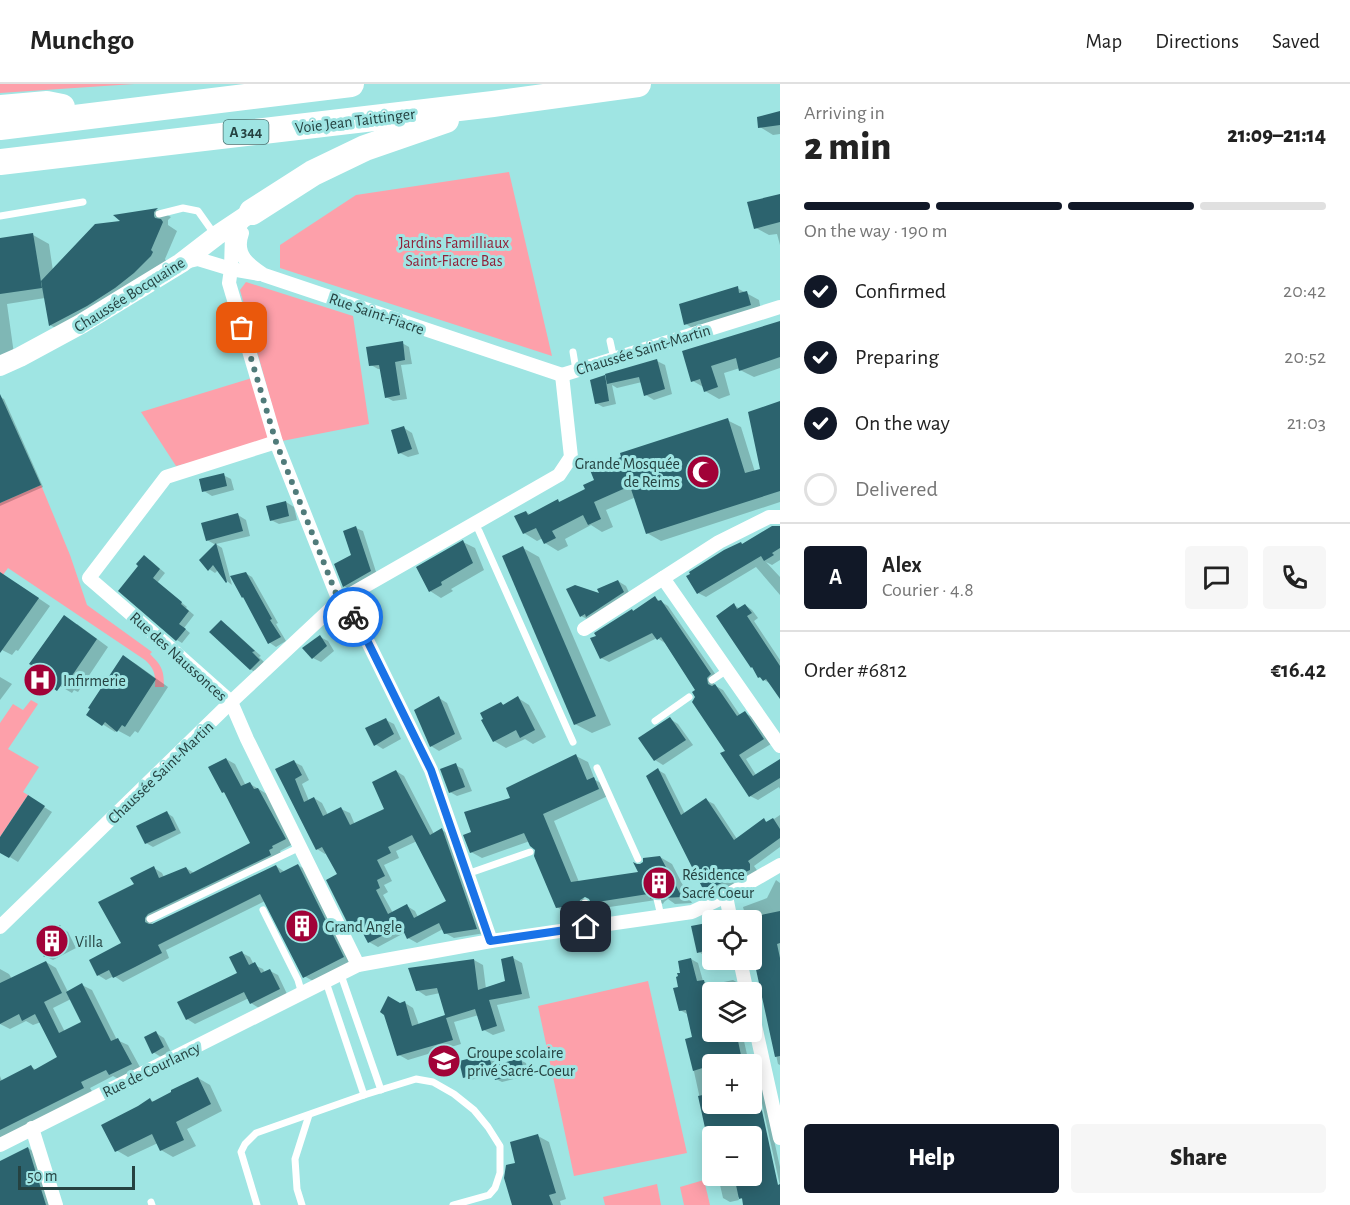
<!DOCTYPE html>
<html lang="en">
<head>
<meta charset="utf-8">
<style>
	:root { --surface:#fff; --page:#f6f6f6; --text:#222; --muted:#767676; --line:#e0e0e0; --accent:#111827 }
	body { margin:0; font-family:"Alegreya Sans",sans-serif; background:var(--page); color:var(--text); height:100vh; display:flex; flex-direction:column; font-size:22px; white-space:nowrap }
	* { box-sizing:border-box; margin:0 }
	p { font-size:20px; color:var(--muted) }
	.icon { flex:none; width:33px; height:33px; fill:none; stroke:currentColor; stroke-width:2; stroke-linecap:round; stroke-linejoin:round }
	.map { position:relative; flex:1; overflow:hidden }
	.panel { display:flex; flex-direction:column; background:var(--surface); width:570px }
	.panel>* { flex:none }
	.fabs { position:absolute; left:702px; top:826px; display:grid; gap:12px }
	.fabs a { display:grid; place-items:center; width:60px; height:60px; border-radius:6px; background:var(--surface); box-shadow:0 3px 15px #0003; font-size:30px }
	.scale { position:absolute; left:18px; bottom:15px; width:117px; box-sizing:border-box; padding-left:6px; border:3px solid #254241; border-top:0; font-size:16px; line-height:21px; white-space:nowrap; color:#254241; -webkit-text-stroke:4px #9fe5e3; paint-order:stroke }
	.pin { position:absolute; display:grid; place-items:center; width:51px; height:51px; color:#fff; margin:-26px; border-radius:12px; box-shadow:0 3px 9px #0006 }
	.courier { position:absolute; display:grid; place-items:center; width:60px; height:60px; margin:-30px; border:4px solid #1a73e8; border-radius:50%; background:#fff; color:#222; box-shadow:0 2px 8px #0007 }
	.summary em { font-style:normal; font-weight:800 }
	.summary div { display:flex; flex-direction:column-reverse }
	.summary { display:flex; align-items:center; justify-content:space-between; height:102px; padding:0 24px }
	h1 { font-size:39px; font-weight:800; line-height:45px }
	.bar { display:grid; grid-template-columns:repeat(4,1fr); gap:9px 6px; align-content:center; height:72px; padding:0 24px }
	.bar i { height:8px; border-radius:4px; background:var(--line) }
	.bar .on { background:var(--accent) }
	.bar p { grid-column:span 4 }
	.line { display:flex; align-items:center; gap:15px; padding:0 24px; border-top:2px solid var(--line) }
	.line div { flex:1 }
	.round { display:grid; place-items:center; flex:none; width:63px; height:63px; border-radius:6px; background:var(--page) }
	ol { padding:0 24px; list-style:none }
	li { display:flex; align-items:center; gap:18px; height:66px }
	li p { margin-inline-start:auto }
	li .icon { padding:6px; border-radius:50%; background:var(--accent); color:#fff; stroke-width:4 }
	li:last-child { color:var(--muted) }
	li i { width:33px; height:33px; border:3px solid var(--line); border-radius:50% }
	.primary-button { display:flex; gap:12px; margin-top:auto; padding:12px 24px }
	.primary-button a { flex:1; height:69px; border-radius:6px; background:var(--accent); color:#fff; font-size:24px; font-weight:800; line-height:69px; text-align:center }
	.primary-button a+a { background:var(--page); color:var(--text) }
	header { display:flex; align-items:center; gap:36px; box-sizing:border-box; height:84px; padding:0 30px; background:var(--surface); border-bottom:2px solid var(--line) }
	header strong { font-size:28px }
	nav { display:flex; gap:33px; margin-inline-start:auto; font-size:21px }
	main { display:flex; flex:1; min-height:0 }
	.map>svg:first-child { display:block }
	.green { fill:#fda0aa }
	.shadow { fill:#0003; fill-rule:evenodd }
	.building { fill:#2c636e; fill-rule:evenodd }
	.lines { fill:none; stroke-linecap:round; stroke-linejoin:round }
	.lane { stroke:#fff; stroke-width:7 }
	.street { stroke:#fff; stroke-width:14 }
	.secondary { stroke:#fff; stroke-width:20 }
	.highway { stroke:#fff; stroke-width:26 }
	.done { stroke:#507b7a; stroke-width:6; stroke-dasharray:0 10.8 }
	.route { stroke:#1a73e8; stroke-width:8 }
	.labels { text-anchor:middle; stroke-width:6; stroke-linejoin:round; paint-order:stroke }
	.shield { fill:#9fe5e3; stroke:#4a7372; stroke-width:1.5 }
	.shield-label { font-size:15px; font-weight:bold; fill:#254241 }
	.street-label { font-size:16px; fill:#254241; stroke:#9fe5e3 }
	.park-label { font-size:16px; fill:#91233b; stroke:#9fe5e3 }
	.poi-label { font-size:16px; fill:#254241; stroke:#9fe5e3; text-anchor:start }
</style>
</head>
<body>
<header>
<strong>Munchgo</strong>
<nav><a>Map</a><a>Directions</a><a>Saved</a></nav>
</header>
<main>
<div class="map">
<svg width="780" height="1121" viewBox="0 0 780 1121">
	<rect width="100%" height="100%" fill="#9fe5e3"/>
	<g class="green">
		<polygon points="0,0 134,0 0,9"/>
		<polygon points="509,88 552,272 280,184 280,161 356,111"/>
		<polygon points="246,198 353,232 369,340 282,357 240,206"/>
		<polygon points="252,294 270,360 176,382 141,328"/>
		<path d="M41,401L70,471L87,521L152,568L150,570C162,582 164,586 164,603H155C156,591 154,584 145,576L8,484L0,495V419Z"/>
		<polygon points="31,616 38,620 8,665 39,683 23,708 28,711 0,753 0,639 13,620 23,626"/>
		<polygon points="648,897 687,1069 574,1092 538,922"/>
		<polygon points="704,1096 710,1121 684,1121 680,1103"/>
		<polygon points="657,1100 661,1121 605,1121 603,1113"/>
	</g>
	<g class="shadow">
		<polygon points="780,29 780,50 773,51 760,43"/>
		<polygon points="780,111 780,161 777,150 769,151 756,144"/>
		<polygon points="158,126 171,133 168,136 168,141 177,147 165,175 166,177 64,249 50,241 45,214 7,220 14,270 0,276 0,155 33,151 49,160 53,187 123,138 117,132"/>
		<polygon points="737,204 759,216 761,227 697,247 686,240"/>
		<polygon points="780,238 780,284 754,293 740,286 740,284 724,289 730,311 719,315 705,307 705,304 693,297 684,268"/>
		<polygon points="402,259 409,263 412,280 401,281 407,315 393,317 386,313 381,285 378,285 371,281"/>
		<polygon points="657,277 665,281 672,310 654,316 646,311 642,298 617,304 612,301 616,320 603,323 596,319 604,293 607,294"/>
		<polygon points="0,313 4,315 43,403 0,422"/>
		<polygon points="780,319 780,418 661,457 647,449 636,413 606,426 613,443 602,448 591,441 565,455 568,462 558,467 545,459 543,454 537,457 524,449 526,428 531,431 558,417 561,419 727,336 741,343 755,388 762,386"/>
		<polygon points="404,344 412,349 419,370 408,373 400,369"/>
		<polygon points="223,391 231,395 234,406 212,412 204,407"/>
		<polygon points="286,418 294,423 297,436 279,440 271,436"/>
		<polygon points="238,431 246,436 250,452 216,460 222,464 232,501 227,497 218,486 215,489 209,485 216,461 207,456"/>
		<polygon points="780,443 780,476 772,481 766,478 780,493 780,511 756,483 706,513 698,509 743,461"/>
		<polygon points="356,444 363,447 377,491 351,506 344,502 353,471"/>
		<polygon points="463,458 475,464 484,486 451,505 453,507 441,514 430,507"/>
		<polygon points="523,464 539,473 611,641 592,649 575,640"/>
		<polygon points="150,476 165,489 157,499 187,523 186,524 194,531 184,544 190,549 182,559 177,556 140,482"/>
		<polygon points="245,489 252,493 278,539 276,540 286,557 276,563 270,559 246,515 243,513"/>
		<polygon points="618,497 626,502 631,513 589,536 581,532"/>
		<polygon points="0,498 16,499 50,522 18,567 16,566 12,571 0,565"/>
		<polygon points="655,514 668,522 718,594 714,598 714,601 723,606 740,631 745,629 752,633 771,660 746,675 756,691 780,676 780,705 779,703 758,716 750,712 697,607 665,559 657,554 609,578 601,574 632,526 635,528"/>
		<polygon points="734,521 740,525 745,521 752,526 758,534 754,537 780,576 780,613 771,600 759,593"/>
		<polygon points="221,538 229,543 261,572 259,573 267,581 258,590 250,585"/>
		<polygon points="77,540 108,563 78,608 74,606 72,609 60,602"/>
		<polygon points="320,553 328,557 334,567 321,578 313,574"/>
		<polygon points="124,573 136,580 168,603 138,649 135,647 130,653 117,646 115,648 88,631"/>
		<polygon points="0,593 12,600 0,616"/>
		<polygon points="439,614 447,619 462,655 439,667 431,662"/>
		<polygon points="518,614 529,621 546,653 533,660 525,655 506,664 494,657 501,619 504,621"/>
		<polygon points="670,635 678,640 693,661 663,681 655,676 640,655"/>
		<polygon points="386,636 394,640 401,655 383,665 375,660"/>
		<path d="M576,672L588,678L595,696L605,701L610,711L554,737L579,798L640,789L660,773L672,780L692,819L675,820L668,815L664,818L663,820L656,816L603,824L596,820L591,822V826L568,830L557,823L537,765L530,757L482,774L471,768L472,748L512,714ZM579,808L591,815V819L578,811Z"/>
		<polygon points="226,675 235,680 246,702 250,700 267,710 293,760 280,767 281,769 156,834 149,843 276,782 285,788 298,781 306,786 352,878 313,897 304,892 265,817 166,866 169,874 123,898 114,892 106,896 98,891 123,860 136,801 154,784 162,789 164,793 186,784 194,789 252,760 227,710 223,708"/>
		<path d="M294,678L302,682L309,696L302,700L309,717L314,714L322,719L328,731L341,725L350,729L355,741L386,726L396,687L404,692L434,750L442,746L450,751L485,849L454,854L445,849L443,845L417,859L408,854L406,848L378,863L369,858L363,846L359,848L351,843L339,791L327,769L325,770L317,765L277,686ZM417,757L448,818L418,833L415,827L407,822L393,829L383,811L388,808L384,801L392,797L384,781L399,774L396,767Z"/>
		<polygon points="455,681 463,685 472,707 457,712 450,708"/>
		<polygon points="658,686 665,690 685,730 706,716 714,720 737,755 764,736 768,739 780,731 780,763 754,782 759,789 713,810 705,806"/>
		<polygon points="28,713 52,728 18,778 0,767 0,756"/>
		<polygon points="167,729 173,733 181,749 153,763 146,759"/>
		<polygon points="776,796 780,799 780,981 778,980 752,860 752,837 747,837 743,823 767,814"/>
		<polygon points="712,839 712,870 705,872 699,868 693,843"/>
		<polygon points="60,843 68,848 76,864 53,876 45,872"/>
		<polygon points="242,869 250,873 254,881 263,885 265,889 270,887 278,891 287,910 259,924 251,919 249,914 195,940 187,935 239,889"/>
		<polygon points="513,874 522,879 530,914 497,921 505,947 493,951 484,946 479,931 454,938 461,960 408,976 399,971 400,920 405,919 413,924 419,941 447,932 440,909 426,912 417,906 474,876 483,881 486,905 507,898"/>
		<polygon points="691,875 698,879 703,897 710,901 733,896 740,900 742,909 712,909 712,948 742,948 748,975 750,975 757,979 780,1083 780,1102 753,978 750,978 750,981 712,981 712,1020 752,1020 752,986 780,1116 780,1121 744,1121 744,1116 738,1113 739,1116 730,1118 723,1114 718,1092 734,1092 736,1102 760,1098 762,1087 757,1066 752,1067 752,1053 712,1053 712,1069 687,956 694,955 687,930 680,926 680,904"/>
		<path d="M46,878L56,884L68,908L82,901L92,906L117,956L128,961L141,985L120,996L113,992L90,1004L93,1009L0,1056V992L2,997L31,983L37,986L59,974L41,938L33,941L26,937L10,945L0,940V885L9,890L12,895ZM71,915L83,938L65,948L53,924Z"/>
		<polygon points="156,949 164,954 171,968 161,973 153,968"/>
		<polygon points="488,971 494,974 496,983 520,976 526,979 529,991 502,998 496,995 495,990 470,996 465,993"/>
		<polygon points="198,994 210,1001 222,1027 187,1045 196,1062 173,1073 161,1066 158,1059 128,1073 116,1066 150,1016 155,1018"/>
		<polygon points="538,1052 549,1058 566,1115 560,1117 561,1121 512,1121 517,1080"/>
		<polygon points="28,1064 36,1069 52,1121 0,1121 0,1078"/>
	</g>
	<g class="building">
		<polygon points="780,27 780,41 758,44 757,33"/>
		<polygon points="780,110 780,138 754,145 747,118"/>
		<polygon points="158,124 154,128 154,132 155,134 161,135 163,138 151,166 153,168 151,172 134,189 115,204 87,222 49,242 41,197 95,140 120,137 113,131"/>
		<polygon points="33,149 42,204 0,210 0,154"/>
		<polygon points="738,202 739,209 747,207 751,221 684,241 679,220"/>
		<polygon points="780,237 780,273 739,287 736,274 711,282 718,303 704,308 700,295 691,298 682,267"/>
		<polygon points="403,257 405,276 395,278 400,311 385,314 379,281 369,282 366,263"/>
		<polygon points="657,275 665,305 644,312 639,293 607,300 605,290"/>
		<polygon points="605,291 609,317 595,320 590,296"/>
		<polygon points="0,310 41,401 0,419"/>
		<polygon points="780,317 780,407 646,450 630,402 594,418 601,435 588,441 583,431 552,447 556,454 544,460 536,444 523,450 514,432 526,427 528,431 558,415 559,418 585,405 583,401 594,396 590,386 621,373 620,369 728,334 745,389 760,385 748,328"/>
		<polygon points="404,342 412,365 398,370 391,346"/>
		<polygon points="224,389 227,402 202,408 199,395"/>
		<polygon points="286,417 289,432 270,437 266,422"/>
		<polygon points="238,429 243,447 206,457 201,439"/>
		<polygon points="356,442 371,487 343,503 334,480 351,471 343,447"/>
		<polygon points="772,442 780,442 780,464 772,469 774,471 764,477 761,472 697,510 686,492 690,490 689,488 724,466 741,458 742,460"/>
		<polygon points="463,456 473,479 441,498 442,501 429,508 416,483"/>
		<polygon points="216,459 227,498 226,499 213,481 208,487 199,476"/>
		<polygon points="523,462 596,632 574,641 502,472"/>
		<polygon points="144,471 160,485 153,494 182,518 181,520 189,527 179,540 186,545 176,557 118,507 138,482 136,480"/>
		<polygon points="0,488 39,514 0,569"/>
		<polygon points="246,488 272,535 270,536 281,553 268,560 243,513 242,514 230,492"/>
		<polygon points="618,496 624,508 586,533 585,530 580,533 566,505 575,501 599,509 597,505"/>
		<polygon points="655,512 658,517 661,516 711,590 707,594 708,600 712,602 715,600 737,632 745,627 764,655 739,671 753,692 780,675 780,694 749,713 720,669 725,667 692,618 695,613 692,608 695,606 661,553 657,556 652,549 600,575 590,554 596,552 594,549 632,525 633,527"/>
		<polygon points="734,519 737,525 745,520 752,529 747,532 780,582 780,615 766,595 763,597 760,593 758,594 752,583 751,584 716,532"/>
		<polygon points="64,531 97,555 65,602 62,600 57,607 44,598 43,600 26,589 31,581 29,580"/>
		<polygon points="221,536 255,567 252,568 260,576 250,586 209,548"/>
		<polygon points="320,551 327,562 312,575 302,564"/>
		<polygon points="123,571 156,595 125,643 122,641 117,648 105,638 102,642 86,631 90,625 88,624"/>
		<polygon points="439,612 455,650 430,663 414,626"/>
		<polygon points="518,612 535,646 520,654 516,646 493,658 481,636 483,635 480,629 501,618 503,621"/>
		<polygon points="670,633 686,656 654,677 638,654"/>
		<polygon points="386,634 394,650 374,662 365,644"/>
		<polygon points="576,670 587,696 594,693 599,705 543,730 571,798 638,788 633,778 637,780 640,780 643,778 643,774 660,772 682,813 663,814 661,811 656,809 653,811 651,815 648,810 591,819 589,815 585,813 580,816 579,820 556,824 534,772 535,766 530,762 524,749 470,769 463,751 471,748 464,728 510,714 506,704"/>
		<polygon points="226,674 241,702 250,698 254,705 258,704 286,755 272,762 273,764 269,766 271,771 148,830 145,834 145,838 149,840 152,840 276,781 280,789 298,780 344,873 303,894 260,810 158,861 162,869 135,883 113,894 109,886 97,892 89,876 121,859 98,818 134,800 130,794 154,782 159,794 186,783 190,790 250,759 224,708 222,709 208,683"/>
		<path d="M294,676L302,691L295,695L304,718L314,713L323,732L341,723L350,741L384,725L372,698L396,686L430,751L442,744L477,845L444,850L439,839L407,855L401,842L368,859L358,840L350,844L326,796L337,790L322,763L316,766L275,685ZM412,751L446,817L414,834L407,820L388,830L376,806L380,804L377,796L385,792L377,776L391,769L388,763Z"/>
		<polygon points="456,679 465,703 449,709 440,685"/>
		<polygon points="658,684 681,731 706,714 734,756 764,734 766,738 773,734 780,745 780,754 748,777 750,780 750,786 704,807 646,692"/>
		<polygon points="28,711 45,722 9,774 0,769 0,753"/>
		<polygon points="167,727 176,746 145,760 136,742"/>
		<polygon points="780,827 780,859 777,860 780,874 780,972 775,973 752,867 752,833"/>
		<polygon points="712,838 712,865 697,869 691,842"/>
		<polygon points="60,841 69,860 44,873 35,854"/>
		<polygon points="242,867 249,881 255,878 261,889 270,885 280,905 250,920 244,908 186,936 177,918 237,889 229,873"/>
		<polygon points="513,872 522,910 489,916 497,942 482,947 475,925 446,934 453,956 397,972 384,931 380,928 388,912 400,919 405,917 412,942 445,931 437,904 416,907 408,884 474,875 478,906 505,897 501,875"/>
		<polygon points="691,874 697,897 704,896 705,901 712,899 712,926 707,927 713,953 715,953 716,957 737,952 743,981 712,981 693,987 685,955 692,953 686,926 679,927 673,904 678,903 676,893 678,892 677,889 680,889 678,877"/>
		<polygon points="46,877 62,909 44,918 59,949 81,938 66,908 82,899 111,957 118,954 132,980 109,991 106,986 81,998 84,1004 0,1046 0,997 31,981 34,986 57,973 35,930 22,937 19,930 0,940 0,899"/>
		<polygon points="156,947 164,963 152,970 144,953"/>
		<polygon points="488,970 492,982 521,974 524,988 495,996 492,986 463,994 459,977"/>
		<polygon points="198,993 211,1020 176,1038 184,1056 160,1067 152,1050 115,1068 101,1041 138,1022 150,1014 152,1018 171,1008 171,1006"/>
		<polygon points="712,1009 712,1028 723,1025 724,1030 761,1022 778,1101 780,1100 780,1121 743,1121 742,1114 739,1115 736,1101 758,1096 756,1086 760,1085 753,1053 707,1053 698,1012"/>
		<polygon points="538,1050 556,1109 549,1111 553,1121 512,1121 504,1094 506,1081 515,1079 510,1058"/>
		<polygon points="28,1063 46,1121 0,1121 0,1077"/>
	</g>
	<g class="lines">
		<g class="lane">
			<polyline points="159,130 183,124 198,127 215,151"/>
			<polyline points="0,132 83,118"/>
			<polyline points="610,257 614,275"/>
			<polyline points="573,268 576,286"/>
			<polyline points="474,439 479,447 573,658"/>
			<polyline points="712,596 727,586"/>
			<polyline points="655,637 689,613"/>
			<polyline points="597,684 638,775"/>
			<polyline points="467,790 530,768"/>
			<polyline points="657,815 661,832"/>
			<polyline points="585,819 587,843"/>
			<polyline points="263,826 298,896 302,910"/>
			<polyline points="150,835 300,763"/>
			<polyline points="341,891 381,1006"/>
			<polyline points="326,898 364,1011"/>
			<polyline points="151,1118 152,1121"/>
			<polyline points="257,1121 241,1068 245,1060 256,1049 364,1011 416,995 433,998 454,1010 474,1026 488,1043 500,1062 500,1089 495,1104 489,1111 453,1121"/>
			<polyline points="302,1121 297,1105 295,1075 309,1031"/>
		</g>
		<g class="street">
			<polyline points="242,139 232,150 231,185 229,199 276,358 339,517 359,540 431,686 491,857"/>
			<path d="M242,149C234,171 249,181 264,191L562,291"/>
			<polyline points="185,178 198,175 231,185 259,190"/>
			<polyline points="562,291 780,223"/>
			<polyline points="276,358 166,393 89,494 176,569 231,618 247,655 358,881"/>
			<polyline points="663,494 780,662"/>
			<polyline points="584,545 719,458 769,433 780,433"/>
			<polyline points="726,812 731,837"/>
			<polyline points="0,843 231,618 339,517 559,391 571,373 562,291"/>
			<polyline points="740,876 747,909"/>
			<polyline points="752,928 780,1054"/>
			<polyline points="32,1044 56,1121"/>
			<polyline points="0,1061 358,881 491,857 692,828 726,812 780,781"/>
		</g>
		<polyline class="secondary" points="0,282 20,273 81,240 181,179 216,152 252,128"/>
		<g class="highway">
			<polyline points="0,24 47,20 62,23"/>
			<polyline points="0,43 351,0"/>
			<polyline points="0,78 493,20 638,0"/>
			<polyline points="252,128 313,89 365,64 446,36"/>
		</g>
	</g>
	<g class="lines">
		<polyline class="done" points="242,244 276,358 339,517 353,533"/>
		<polyline class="route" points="353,533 359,540 431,686 490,857 586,843"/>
	</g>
	<defs>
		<symbol id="mosque-disc" viewBox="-11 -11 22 22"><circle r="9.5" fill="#a10238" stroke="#9fe5e3"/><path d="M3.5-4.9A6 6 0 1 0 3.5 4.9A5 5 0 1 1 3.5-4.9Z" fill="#fff"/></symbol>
		<symbol id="hospital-disc" viewBox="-11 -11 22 22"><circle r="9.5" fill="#a10238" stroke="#9fe5e3"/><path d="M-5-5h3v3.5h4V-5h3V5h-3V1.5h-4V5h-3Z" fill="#fff"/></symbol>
		<symbol id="building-disc" viewBox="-11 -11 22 22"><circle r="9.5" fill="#a10238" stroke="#9fe5e3"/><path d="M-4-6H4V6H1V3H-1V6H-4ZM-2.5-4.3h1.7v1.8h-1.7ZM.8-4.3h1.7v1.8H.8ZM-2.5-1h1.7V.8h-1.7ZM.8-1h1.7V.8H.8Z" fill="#fff"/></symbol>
		<symbol id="school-disc" viewBox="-11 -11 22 22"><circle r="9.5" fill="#a10238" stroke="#9fe5e3"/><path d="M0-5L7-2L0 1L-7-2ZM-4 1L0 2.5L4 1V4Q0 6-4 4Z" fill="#fff"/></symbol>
	</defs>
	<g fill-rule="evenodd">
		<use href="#mosque-disc" x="684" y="369" width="38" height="38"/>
		<use href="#hospital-disc" x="21" y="577" width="38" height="38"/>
		<use href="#building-disc" x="640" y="780" width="38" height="38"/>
		<use href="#building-disc" x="283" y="823" width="38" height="38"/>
		<use href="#building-disc" x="33" y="838" width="38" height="38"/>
		<use href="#school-disc" x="425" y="958" width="38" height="38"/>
	</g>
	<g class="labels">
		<rect class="shield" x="223.5" y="36" width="45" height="24" rx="4.5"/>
		<g class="shield-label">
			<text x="246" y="53">A 344</text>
		</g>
		<g class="street-label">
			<text transform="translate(355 36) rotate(-7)" y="6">Voie Jean Taittinger</text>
			<text transform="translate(129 210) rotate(-32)" y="6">Chaussée Bocquaine</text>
			<text transform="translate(377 229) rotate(19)" y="6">Rue Saint-Fiacre</text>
			<text transform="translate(643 265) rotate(-17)" y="6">Chaussée Saint-Martin</text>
			<text transform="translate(179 572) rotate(42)" y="6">Rue des Naussonces</text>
			<text transform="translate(160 688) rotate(-44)" y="6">Chaussée Saint-Martin</text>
			<text transform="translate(151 985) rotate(-26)" y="6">Rue de Courlancy</text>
		</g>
		<g class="park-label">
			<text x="454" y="164">Jardins Familliaux<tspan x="454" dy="18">Saint-Fiacre Bas</tspan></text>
		</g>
		<g class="poi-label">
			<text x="680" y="385" text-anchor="end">Grande Mosquée<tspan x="680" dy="18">de Reims</tspan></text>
			<text x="63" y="602">Infirmerie</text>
			<text x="682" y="796">Résidence<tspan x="682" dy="18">Sacré Coeur</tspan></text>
			<text x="325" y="848">Grand Angle</text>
			<text x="75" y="863">Villa</text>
			<text x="467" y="974">Groupe scolaire<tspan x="467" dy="18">privé Sacré-Coeur</tspan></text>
		</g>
	</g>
</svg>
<div class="fabs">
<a><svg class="icon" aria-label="locate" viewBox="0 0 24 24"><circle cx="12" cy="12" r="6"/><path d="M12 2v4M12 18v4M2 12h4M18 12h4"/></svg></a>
<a><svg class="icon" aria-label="layers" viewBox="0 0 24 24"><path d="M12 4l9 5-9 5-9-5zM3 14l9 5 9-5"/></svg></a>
<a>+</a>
<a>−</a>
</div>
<div class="scale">50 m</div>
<div class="pin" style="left:242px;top:244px;background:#ea580c"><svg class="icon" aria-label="bag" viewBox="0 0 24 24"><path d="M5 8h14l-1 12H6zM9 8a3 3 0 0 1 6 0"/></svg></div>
<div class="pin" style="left:586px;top:843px;background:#1f2937"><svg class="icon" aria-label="home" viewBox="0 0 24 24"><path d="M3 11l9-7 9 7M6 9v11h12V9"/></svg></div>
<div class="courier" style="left:353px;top:533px"><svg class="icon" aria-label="bike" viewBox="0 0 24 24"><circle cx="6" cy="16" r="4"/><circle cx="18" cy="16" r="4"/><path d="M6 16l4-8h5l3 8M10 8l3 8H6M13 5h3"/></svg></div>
</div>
<section class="panel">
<div class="summary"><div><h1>2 min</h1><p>Arriving in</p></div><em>21:09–21:14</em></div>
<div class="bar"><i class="on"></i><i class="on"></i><i class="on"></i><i></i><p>On the way · 190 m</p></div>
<ol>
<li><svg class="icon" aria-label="check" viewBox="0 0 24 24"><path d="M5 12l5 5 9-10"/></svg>Confirmed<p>20:42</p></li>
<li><svg class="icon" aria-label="check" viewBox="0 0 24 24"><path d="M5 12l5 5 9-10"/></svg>Preparing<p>20:52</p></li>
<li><svg class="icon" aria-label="check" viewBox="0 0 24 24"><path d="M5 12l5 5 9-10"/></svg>On the way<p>21:03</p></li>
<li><i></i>Delivered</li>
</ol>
<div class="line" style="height:108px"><b class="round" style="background:var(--accent);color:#fff">A</b><div><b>Alex</b><p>Courier · 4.8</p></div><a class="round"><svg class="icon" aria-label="chat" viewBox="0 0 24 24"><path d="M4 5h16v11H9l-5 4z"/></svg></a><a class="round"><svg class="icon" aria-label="phone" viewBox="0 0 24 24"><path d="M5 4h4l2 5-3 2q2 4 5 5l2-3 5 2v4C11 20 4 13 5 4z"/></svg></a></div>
<div class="line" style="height:78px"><div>Order #6812</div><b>€16.42</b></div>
<div class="primary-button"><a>Help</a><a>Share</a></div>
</section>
</main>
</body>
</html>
